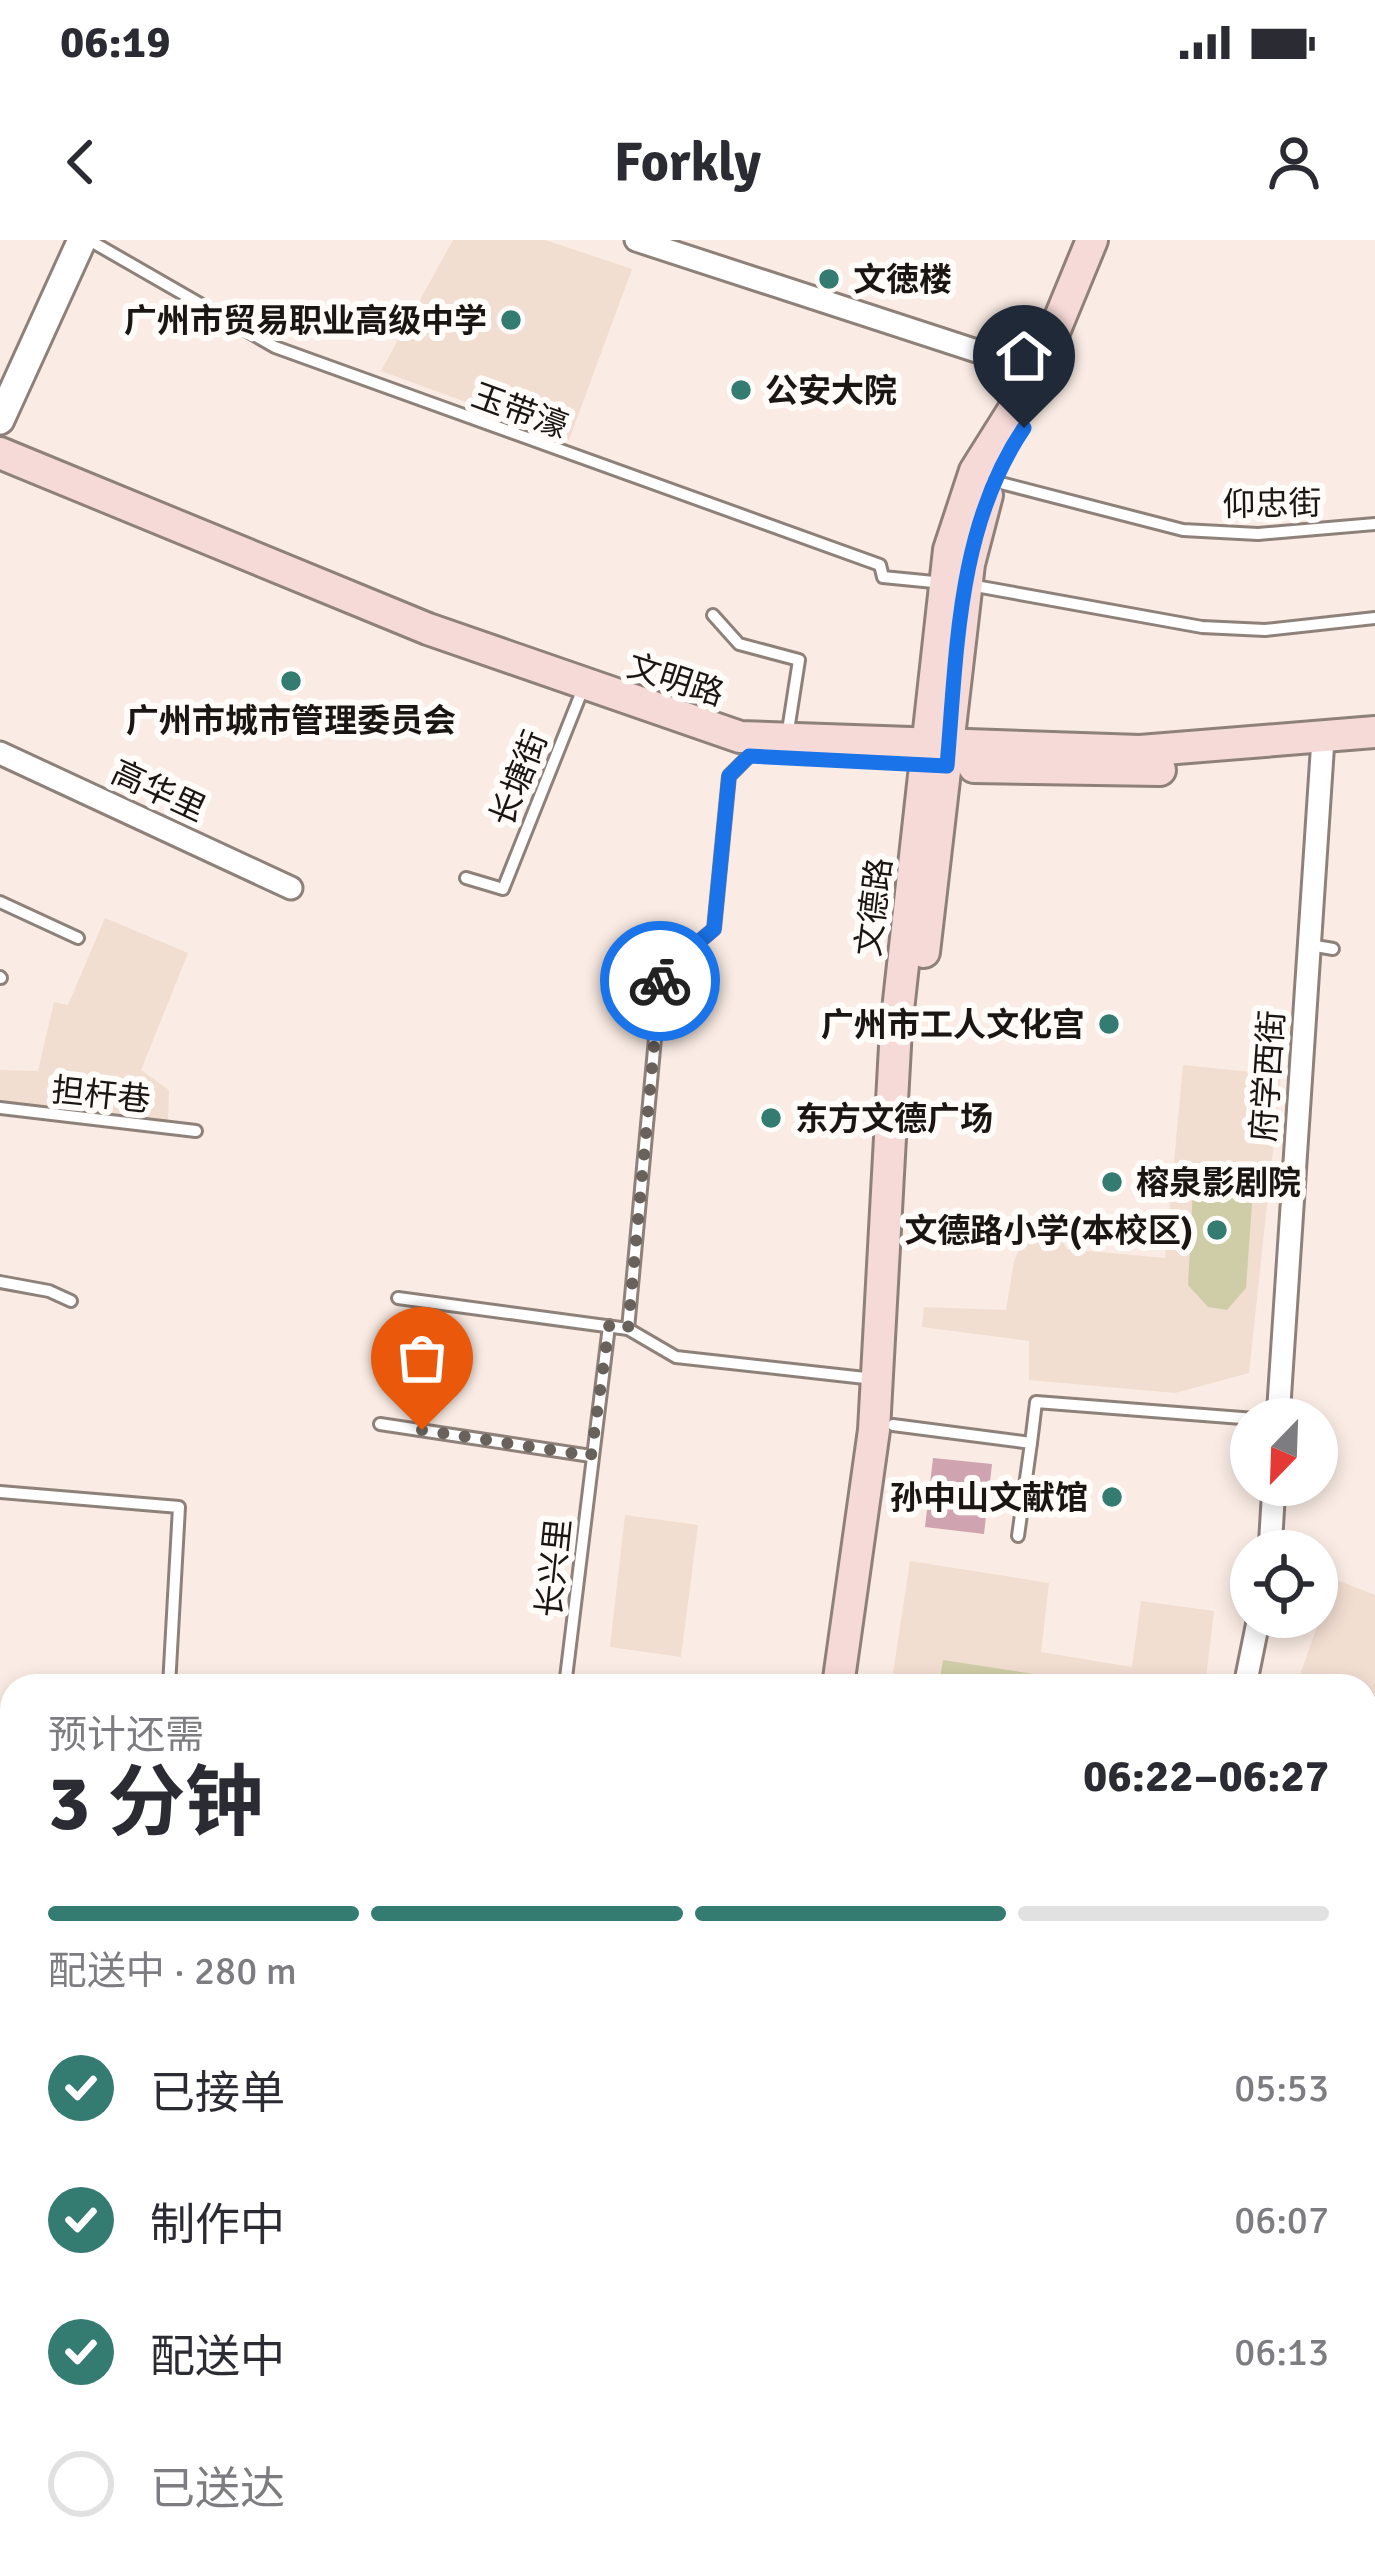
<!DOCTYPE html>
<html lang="zh">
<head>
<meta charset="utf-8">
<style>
	:root { --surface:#fff; --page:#f7f7f7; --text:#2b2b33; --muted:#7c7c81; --line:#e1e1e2; --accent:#347b72 }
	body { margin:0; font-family:Signika,"Noto Sans SC",sans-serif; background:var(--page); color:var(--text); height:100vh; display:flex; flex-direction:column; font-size:45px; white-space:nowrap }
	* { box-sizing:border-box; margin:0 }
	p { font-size:39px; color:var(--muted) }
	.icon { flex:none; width:66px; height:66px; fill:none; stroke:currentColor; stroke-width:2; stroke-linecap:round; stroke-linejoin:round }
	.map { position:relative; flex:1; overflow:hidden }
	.details { position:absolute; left:0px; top:1434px; width:1377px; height:903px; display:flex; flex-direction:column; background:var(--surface); border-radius:36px 36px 0 0; box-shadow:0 6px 18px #0003 }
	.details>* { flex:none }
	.needle { width:78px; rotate:203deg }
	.fabs { position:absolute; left:1230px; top:1158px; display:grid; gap:24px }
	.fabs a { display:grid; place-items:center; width:108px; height:108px; border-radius:50%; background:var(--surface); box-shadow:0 6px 18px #0003; font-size:60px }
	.pin { position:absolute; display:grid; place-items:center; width:102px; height:102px; color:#fff; margin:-123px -51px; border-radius:50% 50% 50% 0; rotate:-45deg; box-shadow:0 0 12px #0007 }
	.pin .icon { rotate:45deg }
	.courier { position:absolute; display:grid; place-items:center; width:120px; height:120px; margin:-60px; border:9px solid #1a73e8; border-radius:50%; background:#fff; color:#222; box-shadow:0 3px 15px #0007 }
	.overview em { font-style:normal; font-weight:700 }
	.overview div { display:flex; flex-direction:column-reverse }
	.overview { display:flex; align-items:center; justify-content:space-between; height:204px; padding:0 48px }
	h1 { font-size:78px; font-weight:700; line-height:90px }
	.bar { display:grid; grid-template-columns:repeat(4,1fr); gap:18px 12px; align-content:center; height:144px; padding:0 48px }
	.bar i { height:15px; border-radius:9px; background:var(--line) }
	.bar .current { background:var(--accent) }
	.bar p { grid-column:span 4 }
	ol { padding:0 48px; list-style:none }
	li { display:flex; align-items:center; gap:36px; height:132px }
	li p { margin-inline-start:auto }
	li .icon { padding:12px; border-radius:50%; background:var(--accent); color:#fff; stroke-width:4 }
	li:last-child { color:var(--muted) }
	li i { width:66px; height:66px; border:6px solid var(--line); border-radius:50% }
	.status { display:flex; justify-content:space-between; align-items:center; height:84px; padding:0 60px; background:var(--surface); direction:ltr }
	.status svg { height:33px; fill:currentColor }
	header { display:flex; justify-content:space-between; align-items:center; height:156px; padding:0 48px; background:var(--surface); font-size:54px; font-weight:700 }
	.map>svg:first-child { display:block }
	.built { fill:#f2ddd1 }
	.green { fill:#cfcda7 }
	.water { fill:#d0a3b1 }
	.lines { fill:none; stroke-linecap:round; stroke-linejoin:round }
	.service-casing { stroke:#8e817a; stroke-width:16 }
	.pedestrian-casing { stroke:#8e817a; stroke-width:22 }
	.minor-casing { stroke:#8e817a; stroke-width:27 }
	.tertiary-casing { stroke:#8e817a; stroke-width:33 }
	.secondary-casing { stroke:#8e817a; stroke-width:36 }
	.primary-casing { stroke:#d1d0d0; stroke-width:42 }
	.service { stroke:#fff; stroke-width:10 }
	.pedestrian { stroke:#fff; stroke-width:16 }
	.minor { stroke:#fff; stroke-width:21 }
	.tertiary { stroke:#fff; stroke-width:27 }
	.secondary { stroke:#f6dad8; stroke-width:30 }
	.primary { stroke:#ecb5b1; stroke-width:36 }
	.done { stroke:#69615c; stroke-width:12; stroke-dasharray:0 21.6 }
	.route { stroke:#1a73e8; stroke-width:15 }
	.poi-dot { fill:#347b72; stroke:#fffcfa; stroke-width:4.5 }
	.labels { text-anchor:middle; stroke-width:12; stroke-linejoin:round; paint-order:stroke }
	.poi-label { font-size:33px; font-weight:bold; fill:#1b1613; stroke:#fffcfa; text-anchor:start }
	.street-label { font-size:33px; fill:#1b1613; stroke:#fffcfa }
</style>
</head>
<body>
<div class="status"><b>06:19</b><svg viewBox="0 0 49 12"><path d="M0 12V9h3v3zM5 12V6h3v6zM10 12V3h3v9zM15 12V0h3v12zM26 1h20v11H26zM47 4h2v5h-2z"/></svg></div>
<header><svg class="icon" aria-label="back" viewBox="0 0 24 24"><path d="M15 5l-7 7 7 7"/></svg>Forkly<svg class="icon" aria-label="person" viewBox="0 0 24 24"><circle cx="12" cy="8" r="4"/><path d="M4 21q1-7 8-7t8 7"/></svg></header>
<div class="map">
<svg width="1375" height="2336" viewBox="0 0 1375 2336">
	<rect width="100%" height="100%" fill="#faece4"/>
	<g class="built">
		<polygon points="453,0 545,0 632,29 569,200 381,131"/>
		<polygon points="105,678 188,713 141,830 169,850 168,881 0,864 0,830 38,831 54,762 68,765"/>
		<polygon points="1183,825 1281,835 1249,1133 1175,1153 1029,1140 1029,1101 922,1087 924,1067 1006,1070 1014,1022 1025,993 1057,994 1067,1009 1165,1018"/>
		<polygon points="625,1275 698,1285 681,1417 610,1407"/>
		<polygon points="910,1321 1049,1343 1041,1412 1132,1427 1141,1361 1214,1371 1205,1446 891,1446"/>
		<polygon points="1334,1339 1375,1355 1375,1529 1365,1524 1365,1446 1296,1446"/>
	</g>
	<g class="green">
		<polygon points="1223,924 1253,949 1246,1048 1227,1070 1208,1067 1188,1045 1193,948 1207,927"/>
		<polygon points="943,1420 1111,1446 939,1446"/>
		<polygon points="814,2325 1016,2325 1011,2336 810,2336"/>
	</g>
	<polygon class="water" points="933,1218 992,1224 984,1294 925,1287"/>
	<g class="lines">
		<defs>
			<g id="service">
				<polyline points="89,0 275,107 880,325 883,337 944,343"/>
				<polyline points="993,241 1183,290 1258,294 1375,284"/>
				<polyline points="981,347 1202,387 1265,390 1375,378"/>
				<polyline points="713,375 739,404 799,420 787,497"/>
				<polyline points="466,638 503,649 584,446"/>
				<polyline points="0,662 78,698"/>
				<polyline points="1310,705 1333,709"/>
				<polyline points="0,737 1,738"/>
				<polyline points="0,868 196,891"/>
				<polyline points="0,1042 49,1051 71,1061"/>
				<polyline points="398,1058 628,1089 676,1117 874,1139"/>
				<polyline points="628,1089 661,734 714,689 729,536 749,516"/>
				<polyline points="380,1184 591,1216"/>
				<polyline points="893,1185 1031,1203 1018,1296"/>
				<polyline points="1031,1203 1036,1162 1255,1179"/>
				<polyline points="0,1252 179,1267 169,1446"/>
				<polyline points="565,1446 609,1086"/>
				<polyline points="1365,1646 1375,1649"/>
				<polyline points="1066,2325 1078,2336"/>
				<polyline points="1368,2336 1375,2317"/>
			</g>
			<g id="pedestrian">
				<polyline points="1365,2007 1375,1982"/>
				<polyline points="1234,2336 1238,2325"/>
			</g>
			<g id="minor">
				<polyline points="636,0 1038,131"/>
				<polyline points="0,513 291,648"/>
				<polyline points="1278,1179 1323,499"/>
				<polyline points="1270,1311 1274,1245"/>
				<polyline points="1245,1446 1259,1377"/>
			</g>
			<polyline id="tertiary" points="0,180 82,0"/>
			<g id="secondary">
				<polyline points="0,213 428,389 740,497 1140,511 1375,492"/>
				<polyline points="974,527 1160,530"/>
				<polyline points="924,712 969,324 987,255"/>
				<polyline points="838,1446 874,1190 896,788 949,310 975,231 1038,131 1092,0"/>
				<polyline points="216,2336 217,2325"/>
			</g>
			<g id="primary">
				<polyline points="0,1526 12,1528"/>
				<polyline points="0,1559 12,1561"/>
				<polyline points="1365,1837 1375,1841"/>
				<polyline points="1365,1869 1375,1873"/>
			</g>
		</defs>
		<use href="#service" class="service-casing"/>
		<use href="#pedestrian" class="pedestrian-casing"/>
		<use href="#minor" class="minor-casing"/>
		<use href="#tertiary" class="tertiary-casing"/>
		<use href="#secondary" class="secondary-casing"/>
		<use href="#primary" class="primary-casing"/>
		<use href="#service" class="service"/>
		<use href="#pedestrian" class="pedestrian"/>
		<use href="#minor" class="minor"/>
		<use href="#tertiary" class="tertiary"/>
		<use href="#secondary" class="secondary"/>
		<use href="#primary" class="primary"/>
	</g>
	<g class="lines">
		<polyline class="done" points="422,1190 591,1216 609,1086 628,1089 660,741"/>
		<path class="route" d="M660,741L661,734L714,689L729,536L749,516L947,526C957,411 957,287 1024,188"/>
	</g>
	<g class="poi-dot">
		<circle cx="829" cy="39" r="12"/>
		<circle cx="511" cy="80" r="12"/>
		<circle cx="741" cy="150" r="12"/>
		<circle cx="291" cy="441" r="12"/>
		<circle cx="1109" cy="784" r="12"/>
		<circle cx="771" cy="878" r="12"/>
		<circle cx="1112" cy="942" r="12"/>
		<circle cx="1217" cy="990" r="12"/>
		<circle cx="1112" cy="1257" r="12"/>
	</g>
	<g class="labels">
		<g class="poi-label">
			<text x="853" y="51">文徳楼</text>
			<text x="487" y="92" text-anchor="end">广州市贸易职业高级中学</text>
			<text x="765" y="162">公安大院</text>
			<text x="291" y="492" text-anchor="middle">广州市城市管理委员会</text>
			<text x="1085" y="796" text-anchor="end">广州市工人文化宫</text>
			<text x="795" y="890">东方文德广场</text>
			<text x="1136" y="954">榕泉影剧院</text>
			<text x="1193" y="1002" text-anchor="end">文德路小学(本校区)</text>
			<text x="1088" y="1269" text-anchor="end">孙中山文献馆</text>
		</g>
		<g class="street-label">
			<text transform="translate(520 170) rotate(20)" y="12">玉带濠</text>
			<text transform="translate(1272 263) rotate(-1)" y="12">仰忠街</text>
			<text transform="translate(676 439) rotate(18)" y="12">文明路</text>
			<text transform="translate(518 538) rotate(-68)" y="12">长塘街</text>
			<text transform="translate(159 550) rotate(25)" y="12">高华里</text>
			<text transform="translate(873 667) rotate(-83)" y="12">文德路</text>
			<text transform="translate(1267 836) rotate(-86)" y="12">府学西街</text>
			<text transform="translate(101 854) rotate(6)" y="12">担杆巷</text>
			<text transform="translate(553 1328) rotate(-84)" y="12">长兴里</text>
		</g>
	</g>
</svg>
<div class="fabs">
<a><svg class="needle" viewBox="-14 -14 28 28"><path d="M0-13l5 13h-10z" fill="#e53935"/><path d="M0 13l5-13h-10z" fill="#7c7c81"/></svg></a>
<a><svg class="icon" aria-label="locate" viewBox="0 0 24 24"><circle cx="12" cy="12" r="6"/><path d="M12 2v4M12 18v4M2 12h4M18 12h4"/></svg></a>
</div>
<div class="pin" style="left:422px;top:1190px;background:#ea580c"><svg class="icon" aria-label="bag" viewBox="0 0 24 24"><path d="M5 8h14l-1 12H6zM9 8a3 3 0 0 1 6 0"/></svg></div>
<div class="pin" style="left:1024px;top:188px;background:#1f2937"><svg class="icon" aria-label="home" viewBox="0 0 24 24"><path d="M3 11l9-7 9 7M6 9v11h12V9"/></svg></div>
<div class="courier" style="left:660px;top:741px"><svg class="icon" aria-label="bike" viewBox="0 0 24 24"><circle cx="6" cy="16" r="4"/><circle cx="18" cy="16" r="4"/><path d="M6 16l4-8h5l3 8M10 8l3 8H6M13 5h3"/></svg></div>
<section class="details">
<div class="overview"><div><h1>3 分钟</h1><p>预计还需</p></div><em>06:22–06:27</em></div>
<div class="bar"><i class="current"></i><i class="current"></i><i class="current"></i><i></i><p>配送中 · 280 m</p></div>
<ol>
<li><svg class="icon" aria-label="check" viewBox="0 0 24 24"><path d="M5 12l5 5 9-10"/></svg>已接单<p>05:53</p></li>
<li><svg class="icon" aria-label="check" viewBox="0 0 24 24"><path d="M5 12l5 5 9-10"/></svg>制作中<p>06:07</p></li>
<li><svg class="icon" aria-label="check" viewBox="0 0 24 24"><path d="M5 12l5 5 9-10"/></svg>配送中<p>06:13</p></li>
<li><i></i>已送达</li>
</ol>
</section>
</div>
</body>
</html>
